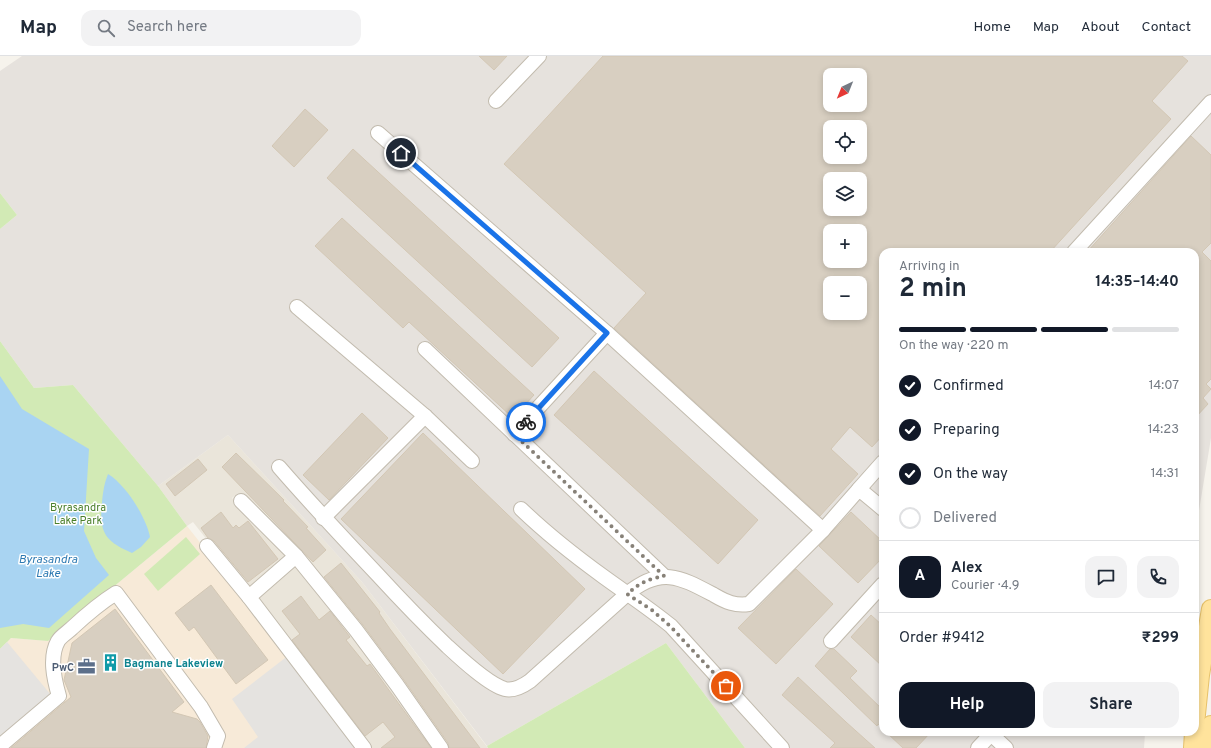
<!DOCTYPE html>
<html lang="en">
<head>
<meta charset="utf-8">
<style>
	:root { --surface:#fff; --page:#f2f2f3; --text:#1f2937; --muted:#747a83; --line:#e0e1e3; --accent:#111827 }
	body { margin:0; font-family:Overpass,sans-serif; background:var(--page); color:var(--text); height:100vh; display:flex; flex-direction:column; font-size:15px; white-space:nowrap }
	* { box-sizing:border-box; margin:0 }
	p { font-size:13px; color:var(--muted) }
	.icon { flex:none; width:22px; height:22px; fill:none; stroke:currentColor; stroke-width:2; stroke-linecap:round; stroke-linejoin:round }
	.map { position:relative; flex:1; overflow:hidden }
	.panel { position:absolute; left:879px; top:192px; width:320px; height:488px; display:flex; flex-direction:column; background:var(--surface); border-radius:12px; box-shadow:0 2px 6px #0003 }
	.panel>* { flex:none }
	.needle { width:26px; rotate:223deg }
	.tools { position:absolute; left:823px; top:12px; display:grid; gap:8px }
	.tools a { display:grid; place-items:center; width:44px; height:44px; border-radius:8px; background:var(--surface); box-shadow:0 2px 6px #0003; font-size:20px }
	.pin { position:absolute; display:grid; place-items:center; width:34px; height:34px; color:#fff; margin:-17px; border:2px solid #fff; border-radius:50%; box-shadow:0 1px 4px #0007 }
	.courier { position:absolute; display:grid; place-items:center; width:40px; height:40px; margin:-20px; border:3px solid #1a73e8; border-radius:50%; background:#fff; color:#222; box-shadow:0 1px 5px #0007 }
	.headline em { font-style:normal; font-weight:700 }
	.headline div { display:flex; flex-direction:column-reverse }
	.headline { display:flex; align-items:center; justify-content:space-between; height:68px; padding:0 20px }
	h1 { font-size:26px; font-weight:700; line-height:30px }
	.bar { display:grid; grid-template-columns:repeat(4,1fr); gap:6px 4px; align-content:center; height:48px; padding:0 20px }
	.bar i { height:5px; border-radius:3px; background:var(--line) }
	.bar .active { background:var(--accent) }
	.bar p { grid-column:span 4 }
	.line { display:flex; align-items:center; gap:10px; padding:0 20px; border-top:1px solid var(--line) }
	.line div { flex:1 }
	.round { display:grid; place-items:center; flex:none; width:42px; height:42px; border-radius:12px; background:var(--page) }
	ol { padding:0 20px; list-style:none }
	li { display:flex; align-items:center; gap:12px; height:44px }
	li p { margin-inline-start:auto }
	li .icon { padding:4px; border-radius:50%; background:var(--accent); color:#fff; stroke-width:4 }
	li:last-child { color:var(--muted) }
	li i { width:22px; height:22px; border:2px solid var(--line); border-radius:50% }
	.cta { display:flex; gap:8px; margin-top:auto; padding:8px 20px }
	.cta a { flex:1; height:46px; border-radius:12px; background:var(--accent); color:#fff; font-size:16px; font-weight:700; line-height:46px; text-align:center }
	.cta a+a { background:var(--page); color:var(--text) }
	header { display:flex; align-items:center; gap:24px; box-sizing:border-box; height:56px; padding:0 20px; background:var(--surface); border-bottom:1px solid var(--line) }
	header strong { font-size:19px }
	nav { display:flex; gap:22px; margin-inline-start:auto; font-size:14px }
	.search { width:280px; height:36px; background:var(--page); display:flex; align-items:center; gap:10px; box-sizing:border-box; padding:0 14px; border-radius:12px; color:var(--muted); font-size:15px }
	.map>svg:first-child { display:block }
	.residential { fill:#eae5da }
	.commercial { fill:#f7ead8 }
	.industrial { fill:#e6e2dd; fill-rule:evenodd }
	.green { fill:#d2eab5 }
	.parking { fill:#e5e3e0 }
	.water { fill:#a9d4f2 }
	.building { fill:#d8cfc1; stroke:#d3c7b4; fill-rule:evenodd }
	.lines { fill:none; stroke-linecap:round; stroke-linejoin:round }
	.minor-casing { stroke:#c2bbae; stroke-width:16 }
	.major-casing { stroke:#e6c16a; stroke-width:20 }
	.minor { stroke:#fff; stroke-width:14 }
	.major { stroke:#ffe39c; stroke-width:18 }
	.done { stroke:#878178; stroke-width:4; stroke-dasharray:0 7.2 }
	.route { stroke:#1a73e8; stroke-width:5 }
	.labels { text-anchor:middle; stroke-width:3; stroke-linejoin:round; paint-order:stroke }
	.park-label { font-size:11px; fill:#4a7f2a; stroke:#fff }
	.culture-label { font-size:11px; font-weight:bold; fill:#0d838f; stroke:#fff; text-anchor:start }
	.service-label { font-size:11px; font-weight:bold; fill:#4e5e75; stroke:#fff; text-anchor:end }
	.water-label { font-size:12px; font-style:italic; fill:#2e7ab2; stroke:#fff }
</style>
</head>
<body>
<header>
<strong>Map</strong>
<div class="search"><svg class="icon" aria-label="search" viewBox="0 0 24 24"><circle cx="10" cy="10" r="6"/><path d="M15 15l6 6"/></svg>Search here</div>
<nav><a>Home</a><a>Map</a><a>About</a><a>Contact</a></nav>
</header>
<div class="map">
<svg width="1211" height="692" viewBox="0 0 1211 692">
	<rect width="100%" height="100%" fill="#f6f3ec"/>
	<g class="residential">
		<polygon points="228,379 362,526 488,692 445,692 269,467 238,437 232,442 287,498 246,534 193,466 187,470 158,430"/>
		<polygon points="293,508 328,551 379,616 432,692 367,692 253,541"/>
	</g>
	<polygon class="commercial" points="187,470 289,599 357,692 0,692 0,593 11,582 48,585"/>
	<path class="industrial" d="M22,0H1211V382L1195,479V196H883V676H1147L1145,677L1144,692H745L666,587L487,690L362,526L228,379L158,430L73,329L34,332L0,285V173L17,159L0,137V15ZM830,19H860V49H830ZM830,71H860V101H830ZM830,123H860V153H830ZM830,175H860V205H830ZM830,227H860V257H830Z"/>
	<g class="green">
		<polygon points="0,137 17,159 0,173"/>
		<polygon points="0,285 34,332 73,329 158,430 187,470 48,585 11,582 0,593"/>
		<polygon points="186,481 200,498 158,535 144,518"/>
		<polygon points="666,587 745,692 488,692 487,690"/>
	</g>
	<g class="parking">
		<polygon points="7,586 51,639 0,682 0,593"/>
		<polygon points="289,599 357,692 244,692 258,681 232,643"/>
	</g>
	<g class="water">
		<polygon points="0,320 22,353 89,393 84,475 96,502 109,519 49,572 23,568 0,572"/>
		<path d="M108,418C126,429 146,461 150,481L141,491L132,497C104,485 99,476 102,446C103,436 104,428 108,418Z"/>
	</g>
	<g class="building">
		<polygon points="479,0 507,0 494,14"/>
		<path d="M603,0H1182L1188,5L1152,45L1171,63L1050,196H883V379L872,391L850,371L831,393L858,418L820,460L614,272L646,237L504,108ZM830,19H860V49H830ZM830,71H860V101H830ZM830,123H860V153H830ZM830,175H860V205H830ZM830,227H860V257H830Z"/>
		<polygon points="305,53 328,74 294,111 272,90"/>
		<polygon points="1191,80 1211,99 1211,187 1202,196 1211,205 1211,323 1206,328 1211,333 1203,342 1208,348 1195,362 1195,196 1087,196"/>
		<polygon points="353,93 559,282 532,311 327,122"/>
		<polygon points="342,162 534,339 513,362 409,266 403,272 315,190"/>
		<polygon points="594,315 758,464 718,508 554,359"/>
		<polygon points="362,357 388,382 329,444 303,419"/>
		<polygon points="423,377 585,533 503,618 341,463"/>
		<polygon points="236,397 284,444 283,445 308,471 306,472 326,494 313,506 222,411"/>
		<polygon points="198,403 207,414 175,440 166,428"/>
		<polygon points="221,456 233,472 236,469 239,472 248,465 278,503 248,526 214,485 208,482 201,472"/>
		<polygon points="851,456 883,486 883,501 858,527 819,490"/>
		<polygon points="341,507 380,556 379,557 390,573 480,692 449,692 448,687 404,624 363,569 324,521"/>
		<polygon points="796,513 833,548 776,608 738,572"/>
		<polygon points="211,529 268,604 236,628 194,571 189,575 175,557"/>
		<polygon points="301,540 319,564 330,555 350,581 346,584 367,610 370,608 431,692 381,692 395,681 383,666 365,680 292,584 300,578 282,555"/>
		<polygon points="115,553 184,646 172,656 197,663 200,666 208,680 206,692 11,692 71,641 64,624 72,587"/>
		<polygon points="871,559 883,570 883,611 851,581"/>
		<polygon points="830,593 834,593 857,615 850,622 883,654 883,673 878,668 877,670 815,610"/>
		<polygon points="798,621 846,666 875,692 830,692 835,687 782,639"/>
		<polygon points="886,676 931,676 916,692 903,692"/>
	</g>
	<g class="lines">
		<defs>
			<g id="minor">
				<polyline points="496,45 539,0"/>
				<polyline points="378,77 607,277 514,378"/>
				<polyline points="1074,196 1211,46"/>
				<polyline points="297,251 425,360 472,405"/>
				<polyline points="607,277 823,474"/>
				<polyline points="425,293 664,520"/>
				<path d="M279,411C311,448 344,483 377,518C400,543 423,567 447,590C460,602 489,629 505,633C514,635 523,630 530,625L627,538C661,510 680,521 714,539C726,546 735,550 749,548L823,474L859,433L883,453"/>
				<polyline points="859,433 883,406"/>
				<polyline points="241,445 296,500 356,574 397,629 441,692"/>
				<path d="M521,453C547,478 575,500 604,521C626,537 649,552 671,570L782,692"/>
				<polyline points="323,462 425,360"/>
				<polyline points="207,490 249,541"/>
				<polyline points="296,500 249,541 364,692"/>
				<polyline points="831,585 883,528"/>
				<polyline points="991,678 1006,692"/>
				<path d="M0,690L59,640C54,623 49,601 58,585C61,580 68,576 72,572C86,559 100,547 116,537L201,651L218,680L214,692"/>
				<polyline points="978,692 993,676"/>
			</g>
			<g id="major">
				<polyline points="1195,668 1200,619 1211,553"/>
				<polyline points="1193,692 1194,676"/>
				<polyline points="1209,692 1211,669"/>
			</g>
		</defs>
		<use href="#minor" class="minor-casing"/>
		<use href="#major" class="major-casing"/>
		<use href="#minor" class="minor"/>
		<use href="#major" class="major"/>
	</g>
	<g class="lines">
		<path class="done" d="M526,366L514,378L664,520C647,523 640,527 627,538L652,554L670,570L726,630"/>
		<polyline class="route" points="401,97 607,277 526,366"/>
	</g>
	<defs>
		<symbol id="building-bare" viewBox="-9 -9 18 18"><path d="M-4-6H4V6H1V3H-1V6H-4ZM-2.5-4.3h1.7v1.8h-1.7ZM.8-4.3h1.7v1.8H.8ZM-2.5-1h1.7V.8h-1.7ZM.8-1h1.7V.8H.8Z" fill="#0f9aa8" stroke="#fff" stroke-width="2.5" paint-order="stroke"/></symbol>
		<symbol id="office-bare" viewBox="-9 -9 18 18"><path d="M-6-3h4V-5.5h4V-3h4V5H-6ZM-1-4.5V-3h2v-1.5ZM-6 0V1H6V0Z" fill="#5c6f8a" stroke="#fff" stroke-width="2.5" paint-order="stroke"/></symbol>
	</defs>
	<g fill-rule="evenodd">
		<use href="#building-bare" x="98" y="594" width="25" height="25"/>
		<use href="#office-bare" x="74" y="598" width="25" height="25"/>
	</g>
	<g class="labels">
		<g class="park-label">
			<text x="78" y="455">Byrasandra<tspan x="78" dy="13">Lake Park</tspan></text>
		</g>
		<g class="culture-label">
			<text x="124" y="611">Bagmane Lakeview</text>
		</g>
		<g class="service-label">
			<text x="74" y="615">PwC</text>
		</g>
		<g class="water-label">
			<text x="48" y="507">Byrasandra<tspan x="48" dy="14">Lake</tspan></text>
		</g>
	</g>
</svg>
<div class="tools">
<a><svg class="needle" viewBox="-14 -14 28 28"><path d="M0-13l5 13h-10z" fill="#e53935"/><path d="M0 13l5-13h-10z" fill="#747a83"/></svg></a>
<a><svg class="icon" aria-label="locate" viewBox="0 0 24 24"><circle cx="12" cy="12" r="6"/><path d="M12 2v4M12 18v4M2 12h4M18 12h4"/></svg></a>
<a><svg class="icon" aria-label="layers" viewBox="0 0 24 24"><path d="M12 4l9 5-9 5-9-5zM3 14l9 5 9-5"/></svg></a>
<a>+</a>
<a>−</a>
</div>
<div class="pin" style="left:726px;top:630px;background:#ea580c"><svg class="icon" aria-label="bag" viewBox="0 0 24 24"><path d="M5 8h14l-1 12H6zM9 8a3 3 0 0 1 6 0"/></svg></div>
<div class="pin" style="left:401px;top:97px;background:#1f2937"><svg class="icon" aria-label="home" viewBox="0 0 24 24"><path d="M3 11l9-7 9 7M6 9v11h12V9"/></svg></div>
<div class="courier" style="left:526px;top:366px"><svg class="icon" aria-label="bike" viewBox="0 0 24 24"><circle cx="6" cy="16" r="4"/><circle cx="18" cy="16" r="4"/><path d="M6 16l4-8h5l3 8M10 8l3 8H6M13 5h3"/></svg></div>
<section class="panel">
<div class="headline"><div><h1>2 min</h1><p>Arriving in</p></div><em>14:35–14:40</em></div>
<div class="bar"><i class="active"></i><i class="active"></i><i class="active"></i><i></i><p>On the way · 220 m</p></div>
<ol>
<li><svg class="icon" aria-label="check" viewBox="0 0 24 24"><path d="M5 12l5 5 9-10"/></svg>Confirmed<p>14:07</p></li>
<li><svg class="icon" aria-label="check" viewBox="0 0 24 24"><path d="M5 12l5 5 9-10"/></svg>Preparing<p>14:23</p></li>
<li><svg class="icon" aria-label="check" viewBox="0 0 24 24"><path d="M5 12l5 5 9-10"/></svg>On the way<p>14:31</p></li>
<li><i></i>Delivered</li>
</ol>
<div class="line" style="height:72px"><b class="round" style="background:var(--accent);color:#fff">A</b><div><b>Alex</b><p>Courier · 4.9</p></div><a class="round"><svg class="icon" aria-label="chat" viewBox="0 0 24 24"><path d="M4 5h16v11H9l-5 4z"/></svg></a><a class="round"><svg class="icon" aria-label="phone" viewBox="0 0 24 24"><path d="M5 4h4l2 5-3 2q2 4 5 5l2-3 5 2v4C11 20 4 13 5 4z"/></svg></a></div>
<div class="line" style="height:52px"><div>Order #9412</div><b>₹299</b></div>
<div class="cta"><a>Help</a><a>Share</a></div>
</section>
</div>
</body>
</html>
